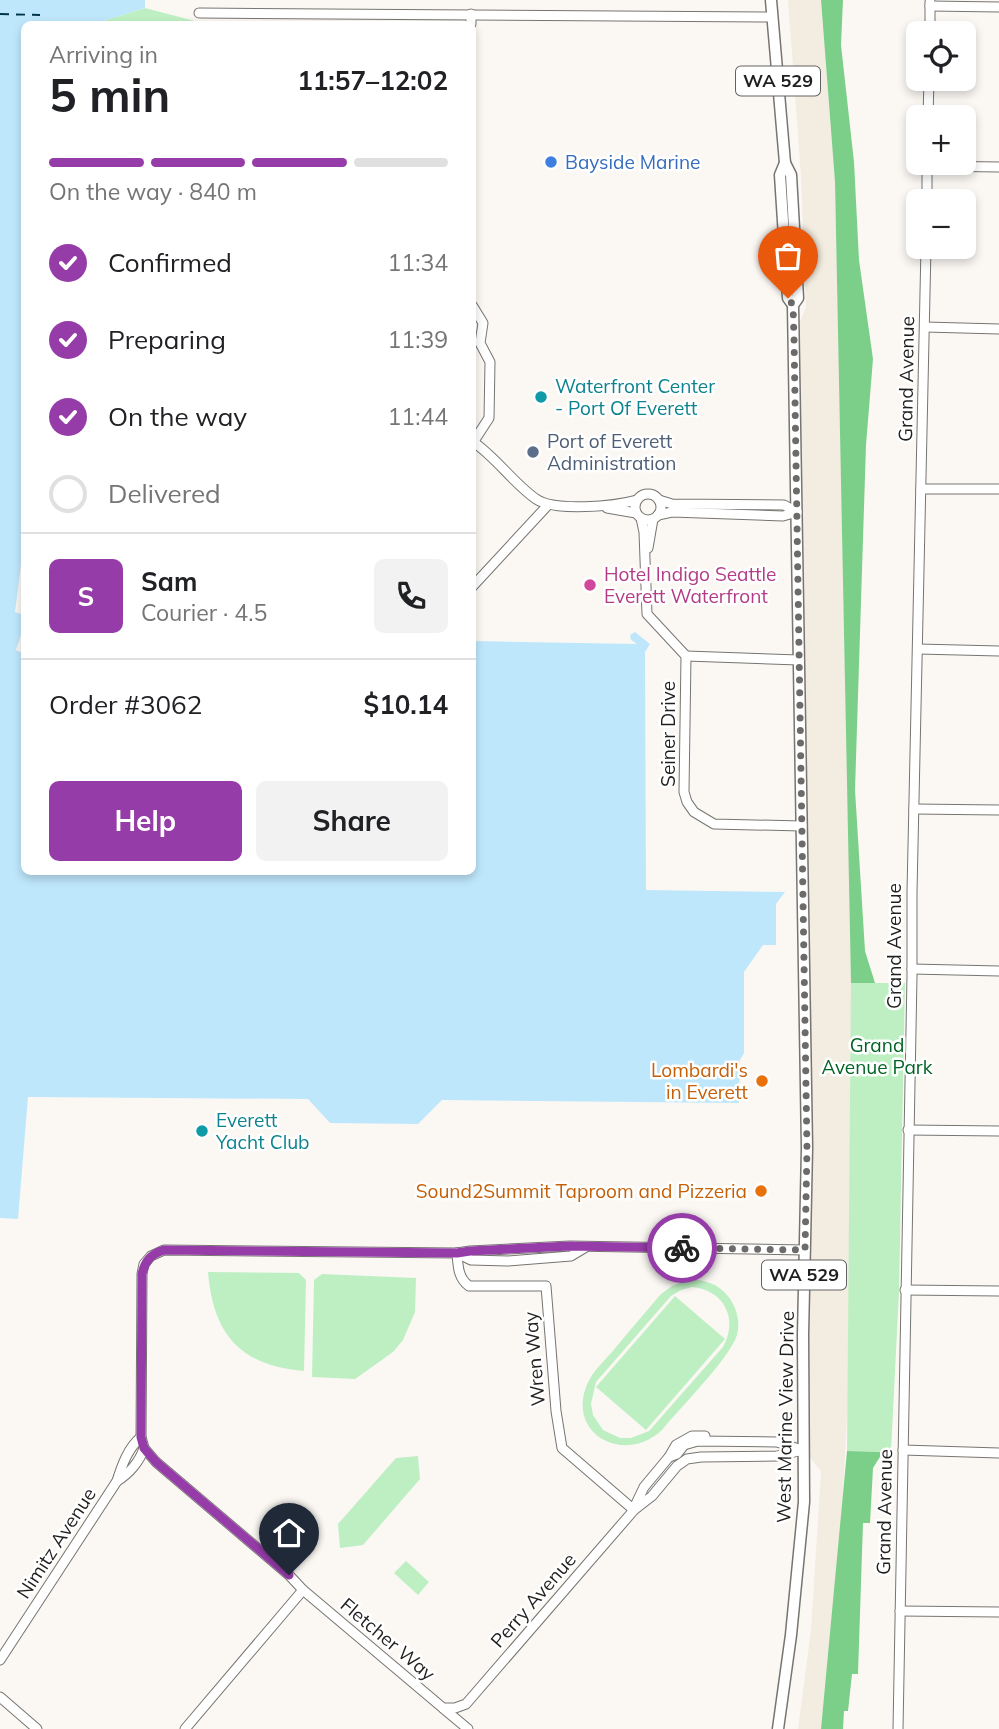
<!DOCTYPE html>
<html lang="en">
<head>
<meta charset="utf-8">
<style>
	:root { --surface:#fff; --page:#f2f2f2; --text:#202124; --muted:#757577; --line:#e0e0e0; --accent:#953ca8 }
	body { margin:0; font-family:Mulish,sans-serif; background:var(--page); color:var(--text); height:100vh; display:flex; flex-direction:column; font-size:26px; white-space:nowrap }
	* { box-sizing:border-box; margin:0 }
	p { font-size:23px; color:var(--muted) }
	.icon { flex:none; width:38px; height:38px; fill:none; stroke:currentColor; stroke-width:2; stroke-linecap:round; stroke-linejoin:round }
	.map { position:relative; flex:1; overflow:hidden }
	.details { position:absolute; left:21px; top:21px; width:455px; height:854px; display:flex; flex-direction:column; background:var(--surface); border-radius:10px; box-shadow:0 4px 10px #0003 }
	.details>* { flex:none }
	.controls { position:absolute; left:906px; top:21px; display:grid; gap:14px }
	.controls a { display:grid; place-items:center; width:70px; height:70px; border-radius:10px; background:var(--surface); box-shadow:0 4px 10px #0003; font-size:35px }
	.pin { position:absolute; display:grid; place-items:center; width:60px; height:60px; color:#fff; margin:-72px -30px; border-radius:50% 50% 50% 0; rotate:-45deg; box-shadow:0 0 7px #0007 }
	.pin .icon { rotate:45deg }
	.courier { position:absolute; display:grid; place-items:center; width:70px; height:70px; margin:-35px; border:5px solid #953ca8; border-radius:50%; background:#fff; color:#222; box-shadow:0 2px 9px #0007 }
	.summary em { font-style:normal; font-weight:700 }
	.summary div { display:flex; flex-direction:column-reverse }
	.summary { display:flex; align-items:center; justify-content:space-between; height:119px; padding:0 28px }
	h1 { font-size:46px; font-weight:700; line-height:52px }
	.bar { display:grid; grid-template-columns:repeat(4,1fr); gap:10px 7px; align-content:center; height:84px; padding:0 28px }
	.bar i { height:9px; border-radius:5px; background:var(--line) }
	.bar .on { background:var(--accent) }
	.bar p { grid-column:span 4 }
	.line { display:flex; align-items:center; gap:18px; padding:0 28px; border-top:2px solid var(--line) }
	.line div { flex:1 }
	.round { display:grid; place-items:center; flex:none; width:74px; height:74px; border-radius:10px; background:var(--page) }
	ol { padding:0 28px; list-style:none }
	li { display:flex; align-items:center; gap:21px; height:77px }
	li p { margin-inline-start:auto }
	li .icon { padding:7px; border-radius:50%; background:var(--accent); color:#fff; stroke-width:4 }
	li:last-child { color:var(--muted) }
	li i { width:38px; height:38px; border:4px solid var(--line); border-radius:50% }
	.primary-button { display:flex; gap:14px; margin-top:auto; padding:14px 28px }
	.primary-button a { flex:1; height:80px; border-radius:10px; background:var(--accent); color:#fff; font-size:28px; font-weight:700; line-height:80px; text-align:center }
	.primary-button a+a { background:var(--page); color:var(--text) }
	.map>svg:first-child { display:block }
	.built { fill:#f3ece1 }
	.green { fill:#beefc3; fill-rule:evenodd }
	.forest { fill:#7ccf89 }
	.water { fill:#bfe7fc }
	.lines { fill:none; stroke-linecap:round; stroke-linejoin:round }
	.ferry { stroke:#00354a; stroke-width:2; stroke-dasharray:9 7; stroke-linecap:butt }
	.minor-casing { stroke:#777571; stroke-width:11 }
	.major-casing { stroke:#777571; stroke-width:13 }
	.minor { stroke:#fff; stroke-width:9 }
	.major { stroke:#fff; stroke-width:10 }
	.done { stroke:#6d6b69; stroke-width:7; stroke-dasharray:0 12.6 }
	.route { stroke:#953ca8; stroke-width:9 }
	.shop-dot { fill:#3f7fe0; stroke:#fff; stroke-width:2.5 }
	.culture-dot { fill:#0f9aa8; stroke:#fff; stroke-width:2.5 }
	.service-dot { fill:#5c6f8a; stroke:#fff; stroke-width:2.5 }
	.hotel-dot { fill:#d1479c; stroke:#fff; stroke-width:2.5 }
	.food-dot { fill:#e8710a; stroke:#fff; stroke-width:2.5 }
	.labels { text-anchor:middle; stroke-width:5; stroke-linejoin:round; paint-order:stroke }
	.shield { fill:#fff; stroke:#636262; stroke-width:2 }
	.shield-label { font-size:18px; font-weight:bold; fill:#201f1e }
	.shop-label { font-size:19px; fill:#366cbe; stroke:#fff; text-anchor:start }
	.street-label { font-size:19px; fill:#201f1e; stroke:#fff }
	.culture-label { font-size:19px; fill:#0d838f; stroke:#fff; text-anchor:start }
	.service-label { font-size:19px; fill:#4e5e75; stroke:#fff; text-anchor:start }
	.hotel-label { font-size:19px; fill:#b23c85; stroke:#fff; text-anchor:start }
	.park-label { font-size:19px; fill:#016324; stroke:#fff }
	.food-label { font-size:19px; fill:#c56008; stroke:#fff; text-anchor:end }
</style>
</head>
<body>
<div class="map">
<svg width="999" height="1729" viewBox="0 0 999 1729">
	<rect width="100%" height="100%" fill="#fbf8f4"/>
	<polygon class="built" points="788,0 821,0 835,182 848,814 856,1245 842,1512 821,1729 798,1729 811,1630 821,1471 806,1453 794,337 806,307 801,176"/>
	<g class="green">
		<polygon points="145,8 195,21 195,24 93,24"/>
		<polygon points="851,983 905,983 899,1292 891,1452 847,1451"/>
		<path d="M208,1272L299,1273L306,1280L304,1371C241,1366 213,1335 208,1272Z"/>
		<polygon points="322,1274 416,1278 415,1312 403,1340 393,1352 355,1379 312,1377 314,1280"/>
		<path d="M687,1280C702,1279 717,1283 727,1295C736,1305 741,1322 737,1335C730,1358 679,1409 662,1430C625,1465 568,1435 586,1387C591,1373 602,1363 612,1352C628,1332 645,1313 661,1294L672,1286ZM692,1287C724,1290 739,1319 723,1347L649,1431L631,1438H620L603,1430L593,1415L591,1404L596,1382L671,1296L681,1290Z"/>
		<polygon points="675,1296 725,1339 646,1430 596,1387"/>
		<polygon points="418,1456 420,1479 363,1545 340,1548 338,1524 396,1458"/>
		<polygon points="406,1561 429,1582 418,1595 394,1573"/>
	</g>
	<g class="forest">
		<polygon points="821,0 843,0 841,45 854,162 859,260 873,359 866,445 855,790 865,951 875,983 851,983 835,182"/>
		<polygon points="847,1451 883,1452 873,1468 870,1523 863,1523 858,1674 852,1674 848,1711 844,1711 843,1729 821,1729"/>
	</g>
	<polygon class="water" points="0,0 145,0 145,8 93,24 24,24 24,540 15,612 24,615 24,625 16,650 24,654 24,872 472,872 473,641 637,644 631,640 630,635 635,632 650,644 645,652 646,890 785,892 776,904 776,945 763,945 744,972 744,1053 740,1060 739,1103 442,1100 418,1124 330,1123 308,1099 28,1097 18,1219 0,1218"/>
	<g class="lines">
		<polyline class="ferry" points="0,14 40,15"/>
		<defs>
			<g id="minor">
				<polyline points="930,6 999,7"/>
				<polyline points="199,13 772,17"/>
				<polyline points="471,24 471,14"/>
				<polyline points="930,33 930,2"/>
				<polyline points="928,117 929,79"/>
				<polyline points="927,166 999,167"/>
				<polyline points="927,201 927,163"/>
				<polyline points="472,305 483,323 480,343 490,362 489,418 474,441"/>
				<polyline points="925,327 999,329"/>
				<path d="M472,441C496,457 513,483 536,499C555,512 615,506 637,500"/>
				<polyline points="921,489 999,489"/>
				<circle cx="648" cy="507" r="13"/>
				<polyline points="659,500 672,504 784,505 797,512"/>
				<polyline points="607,508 636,513"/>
				<polyline points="658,515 672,512 783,516 797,512"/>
				<polyline points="641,518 644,532 647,614 686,656 684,792 687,802 694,812 714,824 802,826"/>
				<polyline points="648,548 653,519"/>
				<polyline points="472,587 548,505"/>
				<polyline points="918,649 999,651"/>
				<polyline points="686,656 799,660"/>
				<polyline points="914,809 999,810"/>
				<polyline points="912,969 999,971"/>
				<polyline points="908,1130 999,1131"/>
				<path d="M457,1253C458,1266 458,1278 469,1286H546L556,1411L562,1448L634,1510"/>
				<polyline points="457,1253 471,1260 508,1261 571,1256 586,1247"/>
				<polyline points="905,1290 999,1291"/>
				<polyline points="803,1450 777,1456 701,1457 687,1459 677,1466 652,1496 634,1510 466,1704 455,1708 443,1708 303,1590 289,1575 156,1462 144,1448 141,1437 142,1274 144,1264 151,1256 164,1250 457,1253 470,1251 570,1246 805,1250"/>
				<polyline points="903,1450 999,1453"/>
				<polyline points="669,1457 677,1454 684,1445 698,1441 777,1442 802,1450"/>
				<path d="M117,1481C129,1474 140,1461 144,1448"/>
				<polyline points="634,1508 644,1487 669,1457 676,1445 692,1436 705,1436"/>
				<polyline points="900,1611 999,1612"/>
				<path d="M0,1660L117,1481C122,1465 128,1448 141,1437"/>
				<polyline points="0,1697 37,1729"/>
				<polyline points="444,1709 468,1729"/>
				<polyline points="185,1729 303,1590"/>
				<polyline points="898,1729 912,976 912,892 926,247"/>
			</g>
			<g id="major">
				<polyline points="771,0 785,163 791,175 798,298 793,305 807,1148 803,1335 804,1502 791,1635 778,1729"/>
				<polyline points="785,163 780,175 788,298 793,305"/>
			</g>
		</defs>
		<use href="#minor" class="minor-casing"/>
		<use href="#major" class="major-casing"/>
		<use href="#minor" class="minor"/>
		<use href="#major" class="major"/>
	</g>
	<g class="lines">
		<polyline class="done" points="682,1248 805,1250 807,1149 794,337 793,305 788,298"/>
		<path class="route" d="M289,1575L156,1462L144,1448L141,1437L142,1274C145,1261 151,1254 164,1250L457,1253L470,1251L570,1246L682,1248"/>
	</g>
	<circle class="shop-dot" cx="551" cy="162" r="7"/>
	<g class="culture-dot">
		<circle cx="541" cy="397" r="7"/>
		<circle cx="202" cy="1131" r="7"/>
	</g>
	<circle class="service-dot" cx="533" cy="452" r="7"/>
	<circle class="hotel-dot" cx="590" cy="585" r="7"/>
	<g class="food-dot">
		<circle cx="762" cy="1081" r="7"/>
		<circle cx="761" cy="1191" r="7"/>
	</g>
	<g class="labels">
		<g class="shield">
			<rect x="736" y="66.5" width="84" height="29" rx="5"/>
			<rect x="762" y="1260.5" width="84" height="29" rx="5"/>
		</g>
		<g class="shield-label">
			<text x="778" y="87">WA 529</text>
			<text x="804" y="1281">WA 529</text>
		</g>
		<g class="shop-label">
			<text x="565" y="169">Bayside Marine</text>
		</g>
		<g class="street-label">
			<text transform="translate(906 379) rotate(-89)" y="7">Grand Avenue</text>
			<text transform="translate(668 734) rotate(-90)" y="7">Seiner Drive</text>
			<text transform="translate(894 946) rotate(-90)" y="7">Grand Avenue</text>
			<text transform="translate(534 1359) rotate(-95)" y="7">Wren Way</text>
			<text transform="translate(785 1417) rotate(-89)" y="7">West Marine View Drive</text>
			<text transform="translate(884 1512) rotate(-89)" y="7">Grand Avenue</text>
			<text transform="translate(56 1543) rotate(-57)" y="7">Nimitz Avenue</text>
			<text transform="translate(533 1600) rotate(-49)" y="7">Perry Avenue</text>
			<text transform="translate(388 1639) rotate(40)" y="7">Fletcher Way</text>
		</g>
		<g class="culture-label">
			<text x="555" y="393">Waterfront Center<tspan x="555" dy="22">- Port Of Everett</tspan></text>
			<text x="216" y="1127">Everett<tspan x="216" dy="22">Yacht Club</tspan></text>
		</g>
		<g class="service-label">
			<text x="547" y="448">Port of Everett<tspan x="547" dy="22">Administration</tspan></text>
		</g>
		<g class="hotel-label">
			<text x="604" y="581">Hotel Indigo Seattle<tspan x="604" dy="22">Everett Waterfront</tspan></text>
		</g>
		<g class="park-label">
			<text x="877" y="1052">Grand<tspan x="877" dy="22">Avenue Park</tspan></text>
		</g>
		<g class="food-label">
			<text x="748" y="1077">Lombardi's<tspan x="748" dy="22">in Everett</tspan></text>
			<text x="747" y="1198">Sound2Summit Taproom and Pizzeria</text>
		</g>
	</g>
</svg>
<div class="controls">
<a><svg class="icon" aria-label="locate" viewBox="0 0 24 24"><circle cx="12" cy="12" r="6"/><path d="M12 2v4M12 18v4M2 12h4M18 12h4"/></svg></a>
<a>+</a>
<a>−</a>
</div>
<div class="pin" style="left:788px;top:298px;background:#ea580c"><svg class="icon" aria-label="bag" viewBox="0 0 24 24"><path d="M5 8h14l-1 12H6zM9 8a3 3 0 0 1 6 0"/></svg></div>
<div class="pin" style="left:289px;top:1575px;background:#1f2937"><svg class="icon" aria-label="home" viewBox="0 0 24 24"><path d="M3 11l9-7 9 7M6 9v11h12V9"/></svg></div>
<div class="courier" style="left:682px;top:1248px"><svg class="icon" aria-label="bike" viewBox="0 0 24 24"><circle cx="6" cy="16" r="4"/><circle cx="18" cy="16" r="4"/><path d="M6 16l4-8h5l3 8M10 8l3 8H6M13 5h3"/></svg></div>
<section class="details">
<div class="summary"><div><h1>5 min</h1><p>Arriving in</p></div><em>11:57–12:02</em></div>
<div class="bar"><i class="on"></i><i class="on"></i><i class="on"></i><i></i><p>On the way · 840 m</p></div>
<ol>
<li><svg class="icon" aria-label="check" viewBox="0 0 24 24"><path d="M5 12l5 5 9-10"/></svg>Confirmed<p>11:34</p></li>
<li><svg class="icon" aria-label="check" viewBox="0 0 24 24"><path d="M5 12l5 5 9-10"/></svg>Preparing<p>11:39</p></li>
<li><svg class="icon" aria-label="check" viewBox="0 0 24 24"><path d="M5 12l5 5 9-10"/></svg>On the way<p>11:44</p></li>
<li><i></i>Delivered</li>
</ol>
<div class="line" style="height:126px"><b class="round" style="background:var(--accent);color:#fff">S</b><div><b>Sam</b><p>Courier · 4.5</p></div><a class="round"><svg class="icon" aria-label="phone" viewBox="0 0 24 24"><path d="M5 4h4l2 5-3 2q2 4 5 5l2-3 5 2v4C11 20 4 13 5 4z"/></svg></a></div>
<div class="line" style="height:91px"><div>Order #3062</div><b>$10.14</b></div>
<div class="primary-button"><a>Help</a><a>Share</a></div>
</section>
</div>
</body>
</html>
